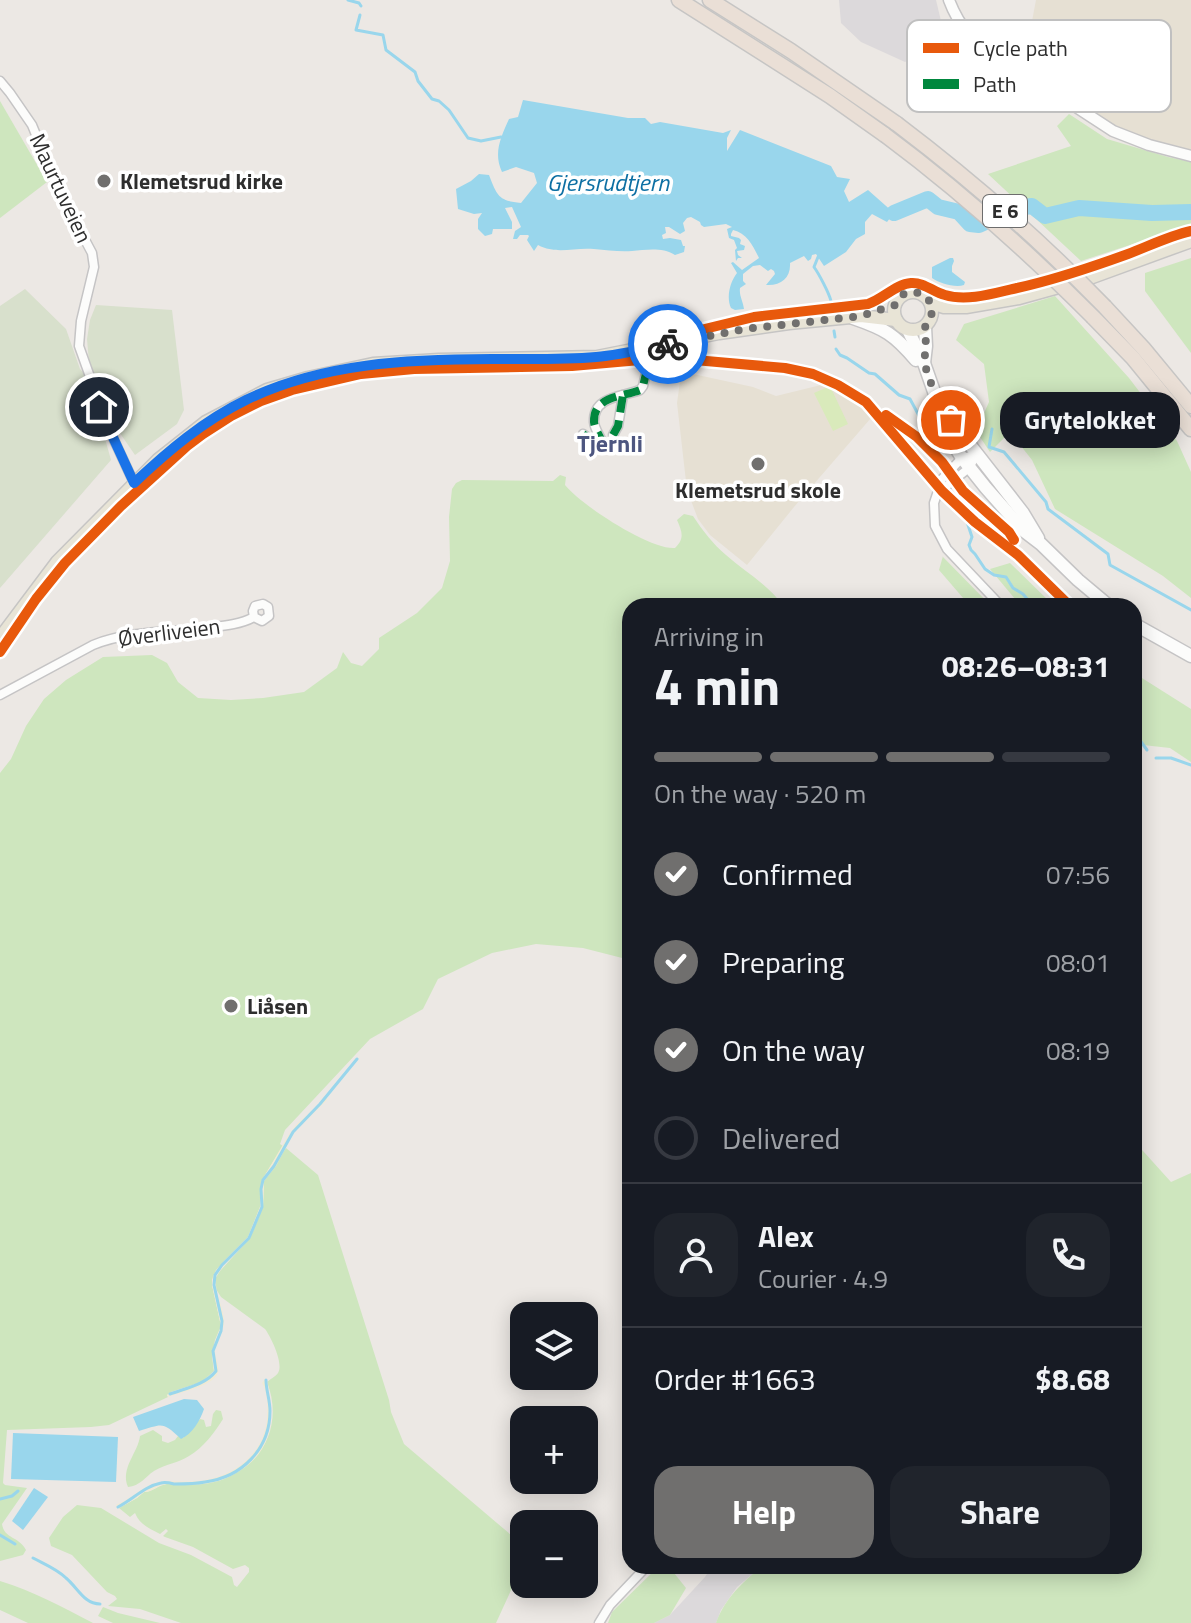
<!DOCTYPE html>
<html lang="en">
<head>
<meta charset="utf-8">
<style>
	:root { --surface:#171b24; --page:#20242c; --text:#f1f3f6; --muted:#9ea1a6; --line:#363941; --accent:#706f6e }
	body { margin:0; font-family:"Titillium Web",sans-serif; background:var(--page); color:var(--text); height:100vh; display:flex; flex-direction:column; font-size:30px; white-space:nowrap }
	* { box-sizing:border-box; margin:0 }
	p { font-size:26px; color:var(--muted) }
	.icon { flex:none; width:44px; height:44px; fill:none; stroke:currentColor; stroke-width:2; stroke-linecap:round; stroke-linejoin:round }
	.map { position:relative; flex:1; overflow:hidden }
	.panel { position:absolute; left:622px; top:598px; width:520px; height:976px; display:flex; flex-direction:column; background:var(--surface); border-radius:24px; box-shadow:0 4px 20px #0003 }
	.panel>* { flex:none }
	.tools { position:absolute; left:510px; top:1302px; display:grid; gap:16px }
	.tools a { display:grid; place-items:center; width:88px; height:88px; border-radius:16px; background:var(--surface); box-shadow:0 4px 20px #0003; font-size:40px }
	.pin { position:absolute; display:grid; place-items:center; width:68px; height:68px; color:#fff; margin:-34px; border:4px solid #fff; border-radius:50%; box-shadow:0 2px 8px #0007 }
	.courier { position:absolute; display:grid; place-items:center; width:80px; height:80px; margin:-40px; border:6px solid #1a73e8; border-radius:50%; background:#fff; color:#222; box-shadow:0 2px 10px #0007 }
	.bubble { position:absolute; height:56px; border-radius:24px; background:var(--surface); box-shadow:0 4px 20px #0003; font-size:26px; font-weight:700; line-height:56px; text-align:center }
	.headline em { font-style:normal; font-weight:700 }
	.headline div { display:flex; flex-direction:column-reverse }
	.headline { display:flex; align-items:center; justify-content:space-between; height:136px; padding:0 32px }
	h1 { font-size:52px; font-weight:700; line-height:60px }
	.bar { display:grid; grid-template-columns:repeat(4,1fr); gap:12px 8px; align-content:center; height:96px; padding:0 32px }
	.bar i { height:10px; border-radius:6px; background:var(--line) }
	.bar .on { background:var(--accent) }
	.bar p { grid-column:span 4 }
	.line { display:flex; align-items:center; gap:20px; padding:0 32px; border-top:2px solid var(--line) }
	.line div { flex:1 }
	.round { display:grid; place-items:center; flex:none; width:84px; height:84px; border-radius:24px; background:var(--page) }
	ol { padding:0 32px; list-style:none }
	li { display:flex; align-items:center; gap:24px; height:88px }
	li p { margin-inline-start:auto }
	li .icon { padding:8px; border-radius:50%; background:var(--accent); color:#fff; stroke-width:4 }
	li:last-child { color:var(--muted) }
	li i { width:44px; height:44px; border:4px solid var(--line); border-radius:50% }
	.button { display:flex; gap:16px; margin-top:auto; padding:16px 32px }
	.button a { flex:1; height:92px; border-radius:24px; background:var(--accent); color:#fff; font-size:32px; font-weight:700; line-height:92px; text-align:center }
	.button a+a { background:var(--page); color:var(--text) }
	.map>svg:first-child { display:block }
	.industrial { fill:#dcd9db }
	.education { fill:#e6e0d3 }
	.green { fill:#cee6be }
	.sand { fill:#f0ead3 }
	.cemetery { fill:#d8e0cc }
	.pitch { fill:#d9eabb }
	.water { fill:#99d6ec }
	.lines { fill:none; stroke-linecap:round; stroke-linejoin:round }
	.stream { stroke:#99d6ec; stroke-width:3 }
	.river { stroke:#99d6ec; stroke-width:16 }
	.minor-casing { stroke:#c5c4c5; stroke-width:11 }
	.tertiary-casing { stroke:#c5c4c5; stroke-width:13 }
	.secondary-casing { stroke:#c5c4c5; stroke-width:15 }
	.primary-casing { stroke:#c6c5c4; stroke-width:15 }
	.motorway-casing { stroke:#c6c5c4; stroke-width:17 }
	.minor { stroke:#fcfcfb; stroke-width:8 }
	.tertiary { stroke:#fcfcfb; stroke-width:10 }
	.secondary { stroke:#fcfcfb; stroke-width:12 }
	.primary { stroke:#e8e4d6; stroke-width:12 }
	.motorway { stroke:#eadfd6; stroke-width:14 }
	.motorway-bridge-casing { stroke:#c6c5c4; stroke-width:17; stroke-linecap:butt }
	.motorway-bridge { stroke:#eadfd6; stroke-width:14 }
	.quiet { stroke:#00873e; stroke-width:8; stroke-dasharray:16 8; stroke-linecap:butt }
	.cycleway-casing { stroke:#fff; stroke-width:15 }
	.cycleway { stroke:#e8590c; stroke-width:10 }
	.done { stroke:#706f6e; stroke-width:8; stroke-dasharray:0 14.4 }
	.route { stroke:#1a73e8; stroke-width:10 }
	.poi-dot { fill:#706f6e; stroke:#fff; stroke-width:3 }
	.labels { text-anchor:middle; stroke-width:7; stroke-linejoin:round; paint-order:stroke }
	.shield { fill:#fff; stroke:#6d6d6d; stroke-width:2 }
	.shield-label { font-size:20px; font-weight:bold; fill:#2e2e2e }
	.poi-label { font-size:22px; font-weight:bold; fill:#2e2e2e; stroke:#fff; text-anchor:start }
	.street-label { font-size:22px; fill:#2e2e2e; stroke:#fff }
	.water-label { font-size:24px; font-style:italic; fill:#0d6fa3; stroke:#fff }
	.neighbourhood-label { font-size:24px; font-weight:bold; fill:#4d5680; stroke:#fff }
	.key { fill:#fff; stroke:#c0c0c0; stroke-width:2 }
	.key-label { font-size:22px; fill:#2e2e2e }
</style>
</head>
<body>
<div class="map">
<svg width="1191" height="1623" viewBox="0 0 1191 1623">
	<rect width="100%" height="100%" fill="#ece8e4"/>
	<g class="industrial">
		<polygon points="839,0 936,0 941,21 917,55 905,62 861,42 841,23"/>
		<polygon points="712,1566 762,1566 737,1587 721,1610 716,1623 654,1623 670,1615 705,1577"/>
	</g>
	<g class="education">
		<polygon points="1036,0 1191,0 1191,151 1120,133 1024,64"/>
		<polygon points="681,374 693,374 753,387 776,396 821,385 829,386 860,407 871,418 794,507 747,565 710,535 698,519 687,490 677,403"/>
	</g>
	<g class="green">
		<polygon points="0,101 47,182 0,218"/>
		<polygon points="1069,114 1107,139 1168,157 1191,162 1191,225 1081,261 988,174 1071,146 1057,126"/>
		<polygon points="1191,258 1191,353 1145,291 1145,273"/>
		<polygon points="1055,296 1129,378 1177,441 1191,472 1191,598 1163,576 1055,509 1032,460 1010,432 990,452 976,431 989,402 984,364 956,340 964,324"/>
		<path d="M560,475L566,477L565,485C581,505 650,550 675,548C685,538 682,532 677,520L684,514L693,516C703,531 713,544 726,555C745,572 769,585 783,606H630V960L583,948L536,944L492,953L438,979L423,1009L370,1039L285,1130L280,1144L283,1146L262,1180L260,1207L248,1237L216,1270L212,1280V1285L221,1326L215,1340L212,1357L214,1371L202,1382L171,1392L167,1395L168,1397L109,1425L91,1427L7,1430L3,1483L5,1485L27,1488L2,1524C4,1539 19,1536 26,1550L23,1555L0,1561V773L11,759L26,726L44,699L66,680L103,657L152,655L167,663L178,682L198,698L231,700L263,698L304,692L337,668L343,652L351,663L362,666L379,649V638L417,613L442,588L450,561L449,517L452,489L456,483L462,480L553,481Z"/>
		<polygon points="943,556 943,557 991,606 970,606 939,570"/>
		<polygon points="1010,563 1054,606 1021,606 990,569"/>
		<polygon points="1134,673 1191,709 1191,762 1170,748 1134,744"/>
		<path d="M1134,1141L1171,1182L1191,1173V1623H716C725,1598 742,1583 762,1566H1134Z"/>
		<path d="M286,1148L318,1175L389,1400L391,1412L404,1444L524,1546V1562L496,1623H181L140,1609L108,1606L117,1599L115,1596L107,1592L72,1555L51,1546L49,1538L63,1517L77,1505L101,1508L159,1543L191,1555L232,1577L234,1585L237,1587L249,1572V1568L245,1565L233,1569L193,1547L165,1537L163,1536L168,1531L166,1529L160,1534C149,1528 140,1525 135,1513L130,1517L119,1508L137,1498L144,1492C153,1492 158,1485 167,1484C184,1481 201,1484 218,1481C223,1480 229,1476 235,1473C269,1455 281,1418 267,1382C269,1380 276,1376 278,1373C284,1364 271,1337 265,1329L221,1297L216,1289L215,1279L220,1271L250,1238L263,1207L264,1181Z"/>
		<path d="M216,1410L221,1411L223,1419C214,1433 204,1447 189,1456C179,1463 165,1464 154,1471C145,1477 140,1486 128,1487C120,1468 138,1453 140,1436L153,1430L162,1436V1441L168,1443L175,1440L178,1436L183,1438L200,1419L204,1420L206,1427L211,1426L213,1414Z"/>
		<polygon points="659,1566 674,1573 686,1588 670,1615 654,1623 608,1623 612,1612"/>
		<path d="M0,1581C33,1591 62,1607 93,1623H28L0,1610Z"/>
		<polygon points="103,1607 118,1613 160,1623 113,1623 98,1616"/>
	</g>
	<g class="sand">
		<path d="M327,1097V1100L294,1132L276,1166L264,1181L263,1207L250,1238L226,1263L216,1276C214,1291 222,1304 224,1319C225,1330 217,1338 215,1348C214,1357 220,1365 218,1373C213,1386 181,1392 168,1397L167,1395L171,1392L202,1382L214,1371L212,1351L221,1326L212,1285L213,1276L224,1261L248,1237L260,1207L262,1180L288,1136L297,1124Z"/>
		<path d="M265,1379L267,1380C274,1413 275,1446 244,1468C234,1475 222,1481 210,1483C195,1486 181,1484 167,1484C158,1484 153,1492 144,1492L137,1498L119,1508L116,1505C132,1499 143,1485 160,1482C172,1480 186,1483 198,1481C232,1478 264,1455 267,1419C268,1407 268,1392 262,1383Z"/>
	</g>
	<g class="cemetery">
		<polygon points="25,289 66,329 80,369 85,374 104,426 102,428 111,460 0,588 0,306"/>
		<polygon points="96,305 172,310 184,410 177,424 135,455 113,423 89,362 87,339 90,320"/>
	</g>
	<polygon class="pitch" points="830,386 848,424 833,431 814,393"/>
	<g class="water">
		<path d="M523,100L628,118H645L651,124L660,122L723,133L731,130L727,138V151L740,130L831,166L837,177L850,179L844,191L849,202L868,190L894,213L887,222L872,214L865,222V234L856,239L846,252L824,266L816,254L812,255L811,259L808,261L804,256L790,263C791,278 781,286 766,285L775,274L774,271L771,269L768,271L760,265L753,266L743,274V281L746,284L740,288C739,296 743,301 744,309L735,310L731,308C726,297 730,282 737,273L731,263L733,262L742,270L759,258C753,246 747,233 733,230L731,234V236L739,238L741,240L740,244L745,246L744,250L737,251L738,255L742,258H738L736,261L735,250L737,248L734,240L729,238L727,229L732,227L726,224L704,227L701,225L700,222L691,217L687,218L683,223L685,231L680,234L669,227H665L666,233L662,235L663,239L670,238L681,240L683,246H685L684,252L675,255C662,247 646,250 632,251C619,252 607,250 594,249C574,247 557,255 538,245L534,251L527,240L529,236L528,235H520L517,239H513L515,231L521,227L512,207L505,208L512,222V229H493L492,234L485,236L478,229V219L482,213L474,214L458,209L456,189L471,181L479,174L489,175C497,195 498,201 521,203L537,183L534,173L516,167L502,172C493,153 501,137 509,119L518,117Z"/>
		<path d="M950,258H953L954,261L952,266V272L965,282L964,285C955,288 939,283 932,278V267Z"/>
		<path d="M184,1399L197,1400L204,1409C200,1421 192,1434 181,1439C162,1421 163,1424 139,1431L133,1417Z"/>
		<polygon points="13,1433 118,1437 116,1482 11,1479"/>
		<polygon points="34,1488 48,1497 23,1530 12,1521"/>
	</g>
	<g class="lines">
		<g class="stream">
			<polyline points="348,0 359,3 361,6"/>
			<polyline points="360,15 356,30 383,35 386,50 415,72 418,81 432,99 439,101 449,110 468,138 481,141 501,137"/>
			<path d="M818,257L814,267C819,274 829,293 831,301"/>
			<polyline points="834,331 835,337"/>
			<polyline points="836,349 840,355 847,358 869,373 875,374 899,395 910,399 938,451"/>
			<polyline points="992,429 989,447 1004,452 1046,502 1048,509 1108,554 1110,565 1191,610"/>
			<polyline points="970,510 971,514 967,522 972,537 969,545 971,550 975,554 985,569 994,575 1006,577 1013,588 1023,594 1033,606"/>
			<polyline points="1134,732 1147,750"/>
			<polyline points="1156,758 1171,758 1191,765"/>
			<path d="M170,1394C186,1388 205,1385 216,1371L213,1351L221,1331L222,1321L214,1285L215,1275L222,1265L249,1238L262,1207L261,1189L263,1180L274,1166L293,1132L320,1104L357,1059"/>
			<polyline points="0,1499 12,1496 18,1491"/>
			<path d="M118,1507C132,1500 145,1486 161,1483C165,1482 170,1483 174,1484C184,1484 195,1484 205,1482C242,1477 270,1449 270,1411C270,1400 266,1390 266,1380"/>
			<polyline points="0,1535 15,1544"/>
			<path d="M33,1558C44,1564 57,1569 66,1578C78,1588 84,1604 100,1604"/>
		</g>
		<polyline class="river" points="894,213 928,199 938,207 959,212 970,224 979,225 1017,208 1032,206 1045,216 1079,208 1152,213 1191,212"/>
		<defs>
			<g id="minor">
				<polyline points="0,81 10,93 32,125 59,191 92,253 94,267 81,321 79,346 108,427 134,483"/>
				<path d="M583,434L601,447H603C603,438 595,432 594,422C593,396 622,397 640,390L643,386L649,361"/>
				<polyline points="613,435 618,426 623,395"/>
				<polyline points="976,455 962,458 942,479 934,503 935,526 947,549 1001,606"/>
				<polyline points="939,492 969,468 976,455"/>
				<path d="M0,695L93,645C127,631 168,632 205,628C222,626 239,625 254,617L262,621L269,616L268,607L263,604L255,606L253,611L254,617"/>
				<polyline points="599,1623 610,1605 647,1566"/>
			</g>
			<g id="tertiary">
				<path d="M949,0C959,27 976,45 998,63"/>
				<polyline points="996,61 1013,69 1067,101 1113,131 1149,145 1191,156"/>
			</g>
			<g id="secondary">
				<path d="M853,318C885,329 894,334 916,360"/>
				<polyline points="908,330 924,363 939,406 943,427 962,458 986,488 1024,531 1041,544 1078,580 1109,606"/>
				<polyline points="924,363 926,346 925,327"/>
				<polyline points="942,409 1023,513 1038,538"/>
				<polyline points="1134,624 1191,656"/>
			</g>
			<g id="primary">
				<circle cx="913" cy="311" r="19"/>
				<polyline points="931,303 944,307 966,307 1019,298 1084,280 1191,241"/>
				<polyline points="0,638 57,562 158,460 206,422 267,390 308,378 373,364 439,360 597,357 719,333 789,323 861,316 896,320"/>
			</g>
			<g id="motorway">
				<polyline points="679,0 830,96 885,135"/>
				<polyline points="710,0 791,51 897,124"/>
				<polyline points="1105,307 1143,348 1191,406"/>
				<polyline points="1093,317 1133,358 1191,429"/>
			</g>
		</defs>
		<use href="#minor" class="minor-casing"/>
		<use href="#tertiary" class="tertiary-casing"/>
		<use href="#secondary" class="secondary-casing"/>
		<use href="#primary" class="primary-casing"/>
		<use href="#motorway" class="motorway-casing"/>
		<use href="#minor" class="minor"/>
		<use href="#tertiary" class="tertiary"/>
		<use href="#secondary" class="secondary"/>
		<use href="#primary" class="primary"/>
		<use href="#motorway" class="motorway"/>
		<defs>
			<g id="motorway-bridge">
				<path d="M897,124C971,180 1040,240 1105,307"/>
				<path d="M885,135C959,190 1027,251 1093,317"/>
			</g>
		</defs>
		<use href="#motorway-bridge" class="motorway-bridge-casing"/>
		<use href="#motorway-bridge" class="motorway-bridge"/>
		<g class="quiet">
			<path d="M583,434L601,447H603C603,438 595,432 594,422C593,396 622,397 640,390L643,386L649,361"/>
			<polyline points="613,435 618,426 623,395"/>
		</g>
		<defs>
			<g id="cycleway">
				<path d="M689,360L684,334L754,317L868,304C883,299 896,284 911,283C924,282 933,292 945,295C967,302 995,293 1017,288C1054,280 1092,267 1128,254C1149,246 1169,236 1191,231"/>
				<polyline points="886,415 917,437 942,462 963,491 1009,532 1014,540"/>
				<polyline points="0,652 36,599 65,563 121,506 187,446 203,434 231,416 261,401 292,390 361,374 414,369 572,366 640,360 666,364 695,360 785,368 813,374 838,385 866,402 942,491 975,522 1018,555 1070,606"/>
			</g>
		</defs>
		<use href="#cycleway" class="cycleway-casing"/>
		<use href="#cycleway" class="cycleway"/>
	</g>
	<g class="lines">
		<polyline class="done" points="668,344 745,329 861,316 895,305 902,295 908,292 920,293 927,298 931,303 932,312 930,320 925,327 926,346 924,363 939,406 951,420"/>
		<path class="route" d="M99,407L134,483C168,451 203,421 246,400C322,363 409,359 492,359C526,359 561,360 596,357C620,355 644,349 668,344"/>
	</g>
	<g class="poi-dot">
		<circle cx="104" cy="181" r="8"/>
		<circle cx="758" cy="464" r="8"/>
		<circle cx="231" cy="1006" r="8"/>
	</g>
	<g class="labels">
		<rect class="shield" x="983" y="195" width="44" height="32" rx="6"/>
		<g class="shield-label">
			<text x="1005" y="218">E 6</text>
		</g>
		<g class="poi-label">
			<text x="120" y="189">Klemetsrud kirke</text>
			<text x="758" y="498" text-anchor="middle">Klemetsrud skole</text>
			<text x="247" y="1014">Liåsen</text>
		</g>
		<g class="street-label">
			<text transform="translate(61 188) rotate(65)" y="8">Maurtuveien</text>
			<text transform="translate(169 632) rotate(-7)" y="8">Øverliveien</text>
		</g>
		<g class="water-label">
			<text x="608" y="191">Gjersrudtjern</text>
		</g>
		<g class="neighbourhood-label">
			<text x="610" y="452">Tjernli</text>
		</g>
	</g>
	<rect x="907" y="20" width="264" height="92" rx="12" class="key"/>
	<rect x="923" y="43" width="36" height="10" fill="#e8590c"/>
	<rect x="923" y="79" width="36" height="10" fill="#00873e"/>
	<g class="key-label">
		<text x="973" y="56">Cycle path</text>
		<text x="973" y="92">Path</text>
	</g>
</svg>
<div class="tools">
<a><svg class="icon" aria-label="layers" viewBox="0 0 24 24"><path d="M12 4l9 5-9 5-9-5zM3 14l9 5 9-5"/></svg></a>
<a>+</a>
<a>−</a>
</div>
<div class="pin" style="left:951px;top:420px;background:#ea580c"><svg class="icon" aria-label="bag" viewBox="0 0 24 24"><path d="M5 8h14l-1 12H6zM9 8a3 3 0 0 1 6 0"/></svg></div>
<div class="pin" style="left:99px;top:407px;background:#1f2937"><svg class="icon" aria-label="home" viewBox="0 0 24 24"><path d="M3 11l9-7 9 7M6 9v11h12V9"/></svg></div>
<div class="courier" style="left:668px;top:344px"><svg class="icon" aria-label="bike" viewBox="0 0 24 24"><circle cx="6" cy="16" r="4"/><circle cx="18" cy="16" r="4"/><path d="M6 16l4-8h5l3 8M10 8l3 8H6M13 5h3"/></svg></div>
<div class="bubble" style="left:1000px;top:392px;width:180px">Grytelokket</div>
<section class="panel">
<div class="headline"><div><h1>4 min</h1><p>Arriving in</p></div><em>08:26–08:31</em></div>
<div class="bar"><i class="on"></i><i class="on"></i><i class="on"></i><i></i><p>On the way · 520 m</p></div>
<ol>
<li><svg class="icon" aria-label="check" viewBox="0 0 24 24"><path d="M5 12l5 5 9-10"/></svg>Confirmed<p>07:56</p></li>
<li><svg class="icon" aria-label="check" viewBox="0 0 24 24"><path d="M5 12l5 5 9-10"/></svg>Preparing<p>08:01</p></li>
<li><svg class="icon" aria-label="check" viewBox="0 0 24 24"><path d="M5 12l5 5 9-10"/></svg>On the way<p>08:19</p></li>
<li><i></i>Delivered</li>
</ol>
<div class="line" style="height:144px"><a class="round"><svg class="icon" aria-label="person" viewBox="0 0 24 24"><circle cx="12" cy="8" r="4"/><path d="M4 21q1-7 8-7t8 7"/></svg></a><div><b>Alex</b><p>Courier · 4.9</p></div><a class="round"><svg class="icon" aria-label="phone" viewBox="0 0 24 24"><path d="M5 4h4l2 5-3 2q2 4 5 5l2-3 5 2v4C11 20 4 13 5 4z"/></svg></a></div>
<div class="line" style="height:104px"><div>Order #1663</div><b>$8.68</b></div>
<div class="button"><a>Help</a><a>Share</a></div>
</section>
</div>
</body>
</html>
